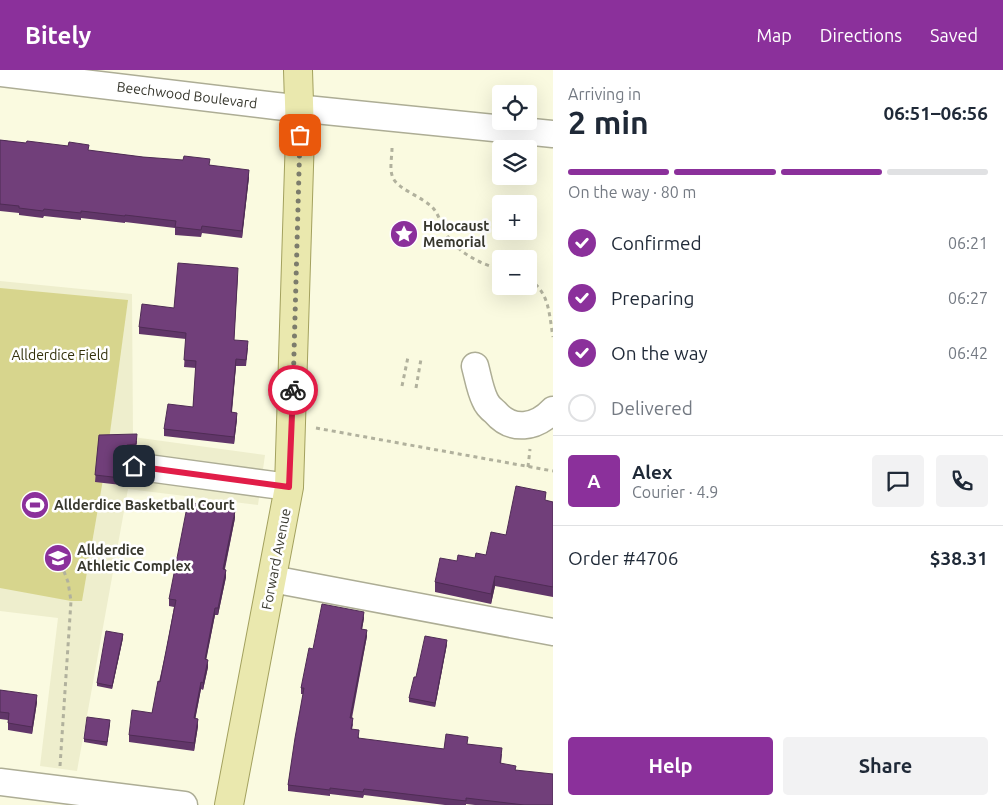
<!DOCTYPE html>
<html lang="en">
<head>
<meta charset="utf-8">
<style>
	:root { --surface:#fff; --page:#f2f2f3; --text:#1f2937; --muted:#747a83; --line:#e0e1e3; --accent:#8b309b }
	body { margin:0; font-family:Ubuntu,sans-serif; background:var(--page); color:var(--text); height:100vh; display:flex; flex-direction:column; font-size:19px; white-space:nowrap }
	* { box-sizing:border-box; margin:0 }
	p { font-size:16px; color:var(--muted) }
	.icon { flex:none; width:28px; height:28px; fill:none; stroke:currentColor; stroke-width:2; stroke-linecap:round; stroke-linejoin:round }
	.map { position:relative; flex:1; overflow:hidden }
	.drawer { display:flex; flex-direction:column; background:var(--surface); width:450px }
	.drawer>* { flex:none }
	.tools { position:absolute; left:492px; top:15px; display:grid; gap:10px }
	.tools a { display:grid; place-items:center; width:45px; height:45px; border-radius:5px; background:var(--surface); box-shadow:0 5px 20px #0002; font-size:25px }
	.pin { position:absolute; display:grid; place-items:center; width:42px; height:42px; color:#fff; margin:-21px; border-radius:10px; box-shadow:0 2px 8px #0006 }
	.courier { position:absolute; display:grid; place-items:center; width:50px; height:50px; margin:-25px; border:4px solid #e11d48; border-radius:50%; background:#fff; color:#222; box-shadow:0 1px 6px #0007 }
	.headline em { font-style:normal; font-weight:600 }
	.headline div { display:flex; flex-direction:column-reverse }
	.headline { display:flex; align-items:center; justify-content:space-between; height:85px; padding:0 15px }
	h1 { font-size:32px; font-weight:600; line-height:38px }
	.bar { display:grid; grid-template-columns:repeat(4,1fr); gap:8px 5px; align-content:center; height:60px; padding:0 15px }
	.bar i { height:6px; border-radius:4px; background:var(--line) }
	.bar .on { background:var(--accent) }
	.bar p { grid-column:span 4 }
	.line { display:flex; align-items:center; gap:12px; padding:0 15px; border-top:1px solid var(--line) }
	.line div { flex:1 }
	.round { display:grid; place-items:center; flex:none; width:52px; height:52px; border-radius:5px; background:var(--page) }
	ol { padding:0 15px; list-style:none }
	li { display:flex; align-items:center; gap:15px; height:55px }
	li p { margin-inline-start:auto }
	li .icon { padding:5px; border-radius:50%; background:var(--accent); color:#fff; stroke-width:4 }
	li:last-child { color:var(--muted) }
	li i { width:28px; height:28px; border:2px solid var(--line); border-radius:50% }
	.action { display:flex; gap:10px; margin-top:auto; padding:10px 15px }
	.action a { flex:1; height:58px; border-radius:5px; background:var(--accent); color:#fff; font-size:20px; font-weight:600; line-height:58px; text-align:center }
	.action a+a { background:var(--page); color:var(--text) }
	header { display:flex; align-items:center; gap:30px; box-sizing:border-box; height:70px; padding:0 25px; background:var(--accent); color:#fff }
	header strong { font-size:24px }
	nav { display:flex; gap:28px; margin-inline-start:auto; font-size:18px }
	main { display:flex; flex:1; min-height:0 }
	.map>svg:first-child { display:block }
	.built { fill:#eeeecd }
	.green { fill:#d7d58d }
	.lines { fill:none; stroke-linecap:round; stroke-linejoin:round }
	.minor-casing { stroke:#adad95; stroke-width:29 }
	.major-casing { stroke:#a3a15e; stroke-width:30 }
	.path { stroke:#b1b19d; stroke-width:3; stroke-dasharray:4 4; stroke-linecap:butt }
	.minor { stroke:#fff; stroke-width:26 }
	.major { stroke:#eae8ae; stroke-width:28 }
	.wall { fill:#613669 }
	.shaded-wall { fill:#4f2c55 }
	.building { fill:#713f7a; stroke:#4f2c55 }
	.done { stroke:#7c7c6c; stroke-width:5; stroke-dasharray:0 9 }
	.route { stroke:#e11d48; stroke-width:6 }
	.labels { text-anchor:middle; stroke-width:5; stroke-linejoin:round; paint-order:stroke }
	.street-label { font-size:14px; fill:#38382e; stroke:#fff }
	.poi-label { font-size:14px; font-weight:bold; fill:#38382e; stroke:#fff; text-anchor:start }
	.park-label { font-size:14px; fill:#33310b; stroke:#fff }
</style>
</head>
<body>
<header>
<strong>Bitely</strong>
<nav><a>Map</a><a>Directions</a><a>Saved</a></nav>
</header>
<main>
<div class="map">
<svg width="553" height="735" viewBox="0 0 553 735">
	<rect width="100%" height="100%" fill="#fafae0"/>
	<polygon class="built" points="0,211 132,224 133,367 265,385 258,435 128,419 77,701 40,696 58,548 0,541"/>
	<polygon class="green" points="0,218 128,230 106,392 82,531 71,531 0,518"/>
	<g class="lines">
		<defs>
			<g id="minor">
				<polyline points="0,3 276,36 553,64"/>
				<path d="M475,296C478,307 480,320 485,330C487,335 491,339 495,342C512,362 536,358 553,340"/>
				<polyline points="133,396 289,417"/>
				<polyline points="272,509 553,562"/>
				<polyline points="0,712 184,735"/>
			</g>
			<polyline id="major" points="229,735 289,417 300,65 298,0"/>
		</defs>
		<use href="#minor" class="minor-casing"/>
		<use href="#major" class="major-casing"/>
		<g class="path">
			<path d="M392,78C392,88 389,99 393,108C399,120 423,127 433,138C439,145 441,154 445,162C455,181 481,195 501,199"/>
			<path d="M529,209C550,223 549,245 553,267"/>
			<polyline points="402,316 408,287"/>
			<polyline points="416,318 421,289"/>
			<polyline points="316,358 553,401"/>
			<polyline points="528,397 530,379"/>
			<polyline points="60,696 71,531 68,512 60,491"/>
		</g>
		<use href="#minor" class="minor"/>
		<use href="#major" class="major"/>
	</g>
	<g class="wall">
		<polygon points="0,70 210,95 249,107 242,168 202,163 201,167 175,165 175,158 125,152 125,153 81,148 81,150 44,146 43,148 19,145 19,143 0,141"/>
		<polygon points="238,205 234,270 248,278 246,296 236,296 232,342 237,349 234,374 164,366 164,359 193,337 196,298 184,297 186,269 139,264 139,257"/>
		<polygon points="99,365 137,371 136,381 127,382 121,387 119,392 119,395 124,401 131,404 130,416 95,412"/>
		<polygon points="546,431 553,432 553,527 495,516 491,534 435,522 435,512 457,491 475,488 486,485 506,465"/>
		<polygon points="235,448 225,499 226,507 218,545 215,545 206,589 208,597 203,620 201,619 195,649 198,656 194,681 129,672 129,665 152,643 166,581 174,537 169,536 169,529"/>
		<polygon points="364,548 362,559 367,566 352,648 353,655 352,659 359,667 359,669 444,679 468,674 502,684 501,694 516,700 553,735 475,735 466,734 466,735 445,735 364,725 363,728 330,724 330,726 288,721 288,715 303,624 301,624 301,618 313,579"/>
		<polygon points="123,568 112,619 97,616 97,613"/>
		<polygon points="447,574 435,637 409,632 409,628 416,607"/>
		<polygon points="0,620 37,632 32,664 8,660 8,650 0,649"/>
		<polygon points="110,654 107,676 84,672 84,669"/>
	</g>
	<g class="shaded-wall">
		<polygon points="249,100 249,107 242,168 242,161"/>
		<polygon points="236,289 236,296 231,349 231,342"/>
		<polygon points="237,343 237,349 234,374 234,367"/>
		<polygon points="127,375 127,382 121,387 118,394 118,386 121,380"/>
		<polygon points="235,441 235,448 223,506 223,499"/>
		<polygon points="226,500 226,507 218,545 218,538"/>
		<polygon points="495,506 495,516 491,534 491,524"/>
		<polygon points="215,538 215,545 205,596 205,589"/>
		<polygon points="364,542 364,548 361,565 361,559"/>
		<polygon points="367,560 367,566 350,654 350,648"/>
		<polygon points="123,564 123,568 112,619 112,616"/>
		<polygon points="447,570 447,574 435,637 435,633"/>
		<polygon points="208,590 208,597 203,620 203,613"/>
		<polygon points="201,612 201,619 194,656 194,648"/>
		<polygon points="37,625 37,632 32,664 32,657"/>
		<polygon points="198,649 198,656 194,681 194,673"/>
	</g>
	<g class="building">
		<polygon points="0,70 26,73 27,71 68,76 69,72 89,75 88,80 143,87 183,90 184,86 210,89 209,95 249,100 242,161 202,156 201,160 175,157 176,151 125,145 125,146 81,141 81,143 44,139 43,141 19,138 19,136 0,134"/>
		<polygon points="178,193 238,198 234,270 248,271 246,290 236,289 231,342 237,343 234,367 164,359 168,334 193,337 196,291 184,290 186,263 139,257 142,234 174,238"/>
		<polygon points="137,364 136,374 127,375 121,380 118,386 119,395 124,401 131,404 130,409 95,405 99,365"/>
		<polygon points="516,416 546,422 545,430 553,432 553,517 495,506 491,524 435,512 440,488 457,491 458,485 475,488 476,483 486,485 491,462 506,465"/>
		<polygon points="188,432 235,441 223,499 226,500 218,538 215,538 205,589 208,590 203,613 201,612 194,648 198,649 194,673 129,665 132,640 152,643 158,611 160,612 166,581 176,530 169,529"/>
		<polygon points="322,534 364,542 361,559 367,560 350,648 353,648 351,659 359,660 358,668 444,679 446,664 468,667 467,674 502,678 500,693 516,696 515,700 553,704 553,735 524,735 466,728 466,731 364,719 363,722 330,718 330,720 288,715 295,668 304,618 301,618 309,578 313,579"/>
		<polygon points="106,561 123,564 112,616 97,613"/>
		<polygon points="425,566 447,570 435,633 409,628 414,607 416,607"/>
		<polygon points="0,620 37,625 32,657 8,653 9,643 0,642"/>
		<polygon points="87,647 110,650 107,672 84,669"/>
	</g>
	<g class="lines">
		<polyline class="done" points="293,320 300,65"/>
		<polyline class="route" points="134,396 289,417 293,320"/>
	</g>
	<defs>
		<symbol id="sight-disc" viewBox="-11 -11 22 22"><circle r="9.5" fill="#8b309b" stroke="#fff"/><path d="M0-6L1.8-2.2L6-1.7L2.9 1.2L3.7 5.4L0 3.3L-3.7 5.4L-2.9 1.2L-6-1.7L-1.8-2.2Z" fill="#fff"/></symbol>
		<symbol id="stadium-disc" viewBox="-11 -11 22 22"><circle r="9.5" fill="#8b309b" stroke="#fff"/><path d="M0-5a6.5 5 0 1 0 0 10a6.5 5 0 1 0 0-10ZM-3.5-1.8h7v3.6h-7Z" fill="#fff"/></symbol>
		<symbol id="school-disc" viewBox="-11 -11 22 22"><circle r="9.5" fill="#8b309b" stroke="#fff"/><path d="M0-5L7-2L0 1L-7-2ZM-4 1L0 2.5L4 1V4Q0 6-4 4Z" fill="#fff"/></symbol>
	</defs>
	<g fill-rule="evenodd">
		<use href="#sight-disc" x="388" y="148" width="32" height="32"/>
		<use href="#stadium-disc" x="19" y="419" width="32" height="32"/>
		<use href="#school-disc" x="42" y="472" width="32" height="32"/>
	</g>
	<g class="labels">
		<g class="street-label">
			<text transform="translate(187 25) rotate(7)" y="5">Beechwood Boulevard</text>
			<text transform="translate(276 489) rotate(-79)" y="5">Forward Avenue</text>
		</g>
		<g class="poi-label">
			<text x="423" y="161">Holocaust<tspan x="423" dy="16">Memorial</tspan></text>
			<text x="54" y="440">Allderdice Basketball Court</text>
			<text x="77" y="485">Allderdice<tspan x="77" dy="16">Athletic Complex</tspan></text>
		</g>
		<g class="park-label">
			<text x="60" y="290">Allderdice Field</text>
		</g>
	</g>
</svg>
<div class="tools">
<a><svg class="icon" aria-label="locate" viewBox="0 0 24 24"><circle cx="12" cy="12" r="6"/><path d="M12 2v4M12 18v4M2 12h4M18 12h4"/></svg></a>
<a><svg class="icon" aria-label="layers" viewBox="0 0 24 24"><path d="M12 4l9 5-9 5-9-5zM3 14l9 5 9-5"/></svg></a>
<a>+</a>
<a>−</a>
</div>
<div class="pin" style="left:300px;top:65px;background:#ea580c"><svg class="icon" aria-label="bag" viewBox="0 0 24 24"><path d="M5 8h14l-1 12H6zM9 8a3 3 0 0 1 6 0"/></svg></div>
<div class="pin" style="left:134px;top:396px;background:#1f2937"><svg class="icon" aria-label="home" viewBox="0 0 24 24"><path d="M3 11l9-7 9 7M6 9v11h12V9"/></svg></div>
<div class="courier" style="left:293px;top:320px"><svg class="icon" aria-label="bike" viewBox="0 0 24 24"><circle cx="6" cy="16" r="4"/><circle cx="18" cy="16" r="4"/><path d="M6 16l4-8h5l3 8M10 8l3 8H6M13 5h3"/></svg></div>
</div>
<section class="drawer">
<div class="headline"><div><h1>2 min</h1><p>Arriving in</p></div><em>06:51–06:56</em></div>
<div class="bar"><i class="on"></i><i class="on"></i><i class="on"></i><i></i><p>On the way · 80 m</p></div>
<ol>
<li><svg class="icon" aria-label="check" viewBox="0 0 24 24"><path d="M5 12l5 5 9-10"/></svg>Confirmed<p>06:21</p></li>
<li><svg class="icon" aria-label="check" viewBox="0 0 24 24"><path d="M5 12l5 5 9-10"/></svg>Preparing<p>06:27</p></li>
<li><svg class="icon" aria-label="check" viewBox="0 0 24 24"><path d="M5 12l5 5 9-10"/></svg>On the way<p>06:42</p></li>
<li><i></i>Delivered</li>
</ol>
<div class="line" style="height:90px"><b class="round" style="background:var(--accent);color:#fff">A</b><div><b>Alex</b><p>Courier · 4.9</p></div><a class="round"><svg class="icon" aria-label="chat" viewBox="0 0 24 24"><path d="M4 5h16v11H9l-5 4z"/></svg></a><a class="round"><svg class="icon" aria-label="phone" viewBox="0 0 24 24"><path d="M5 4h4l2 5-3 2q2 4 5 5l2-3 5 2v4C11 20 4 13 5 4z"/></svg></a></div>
<div class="line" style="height:65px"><div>Order #4706</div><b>$38.31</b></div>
<div class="action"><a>Help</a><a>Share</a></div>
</section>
</main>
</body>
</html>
